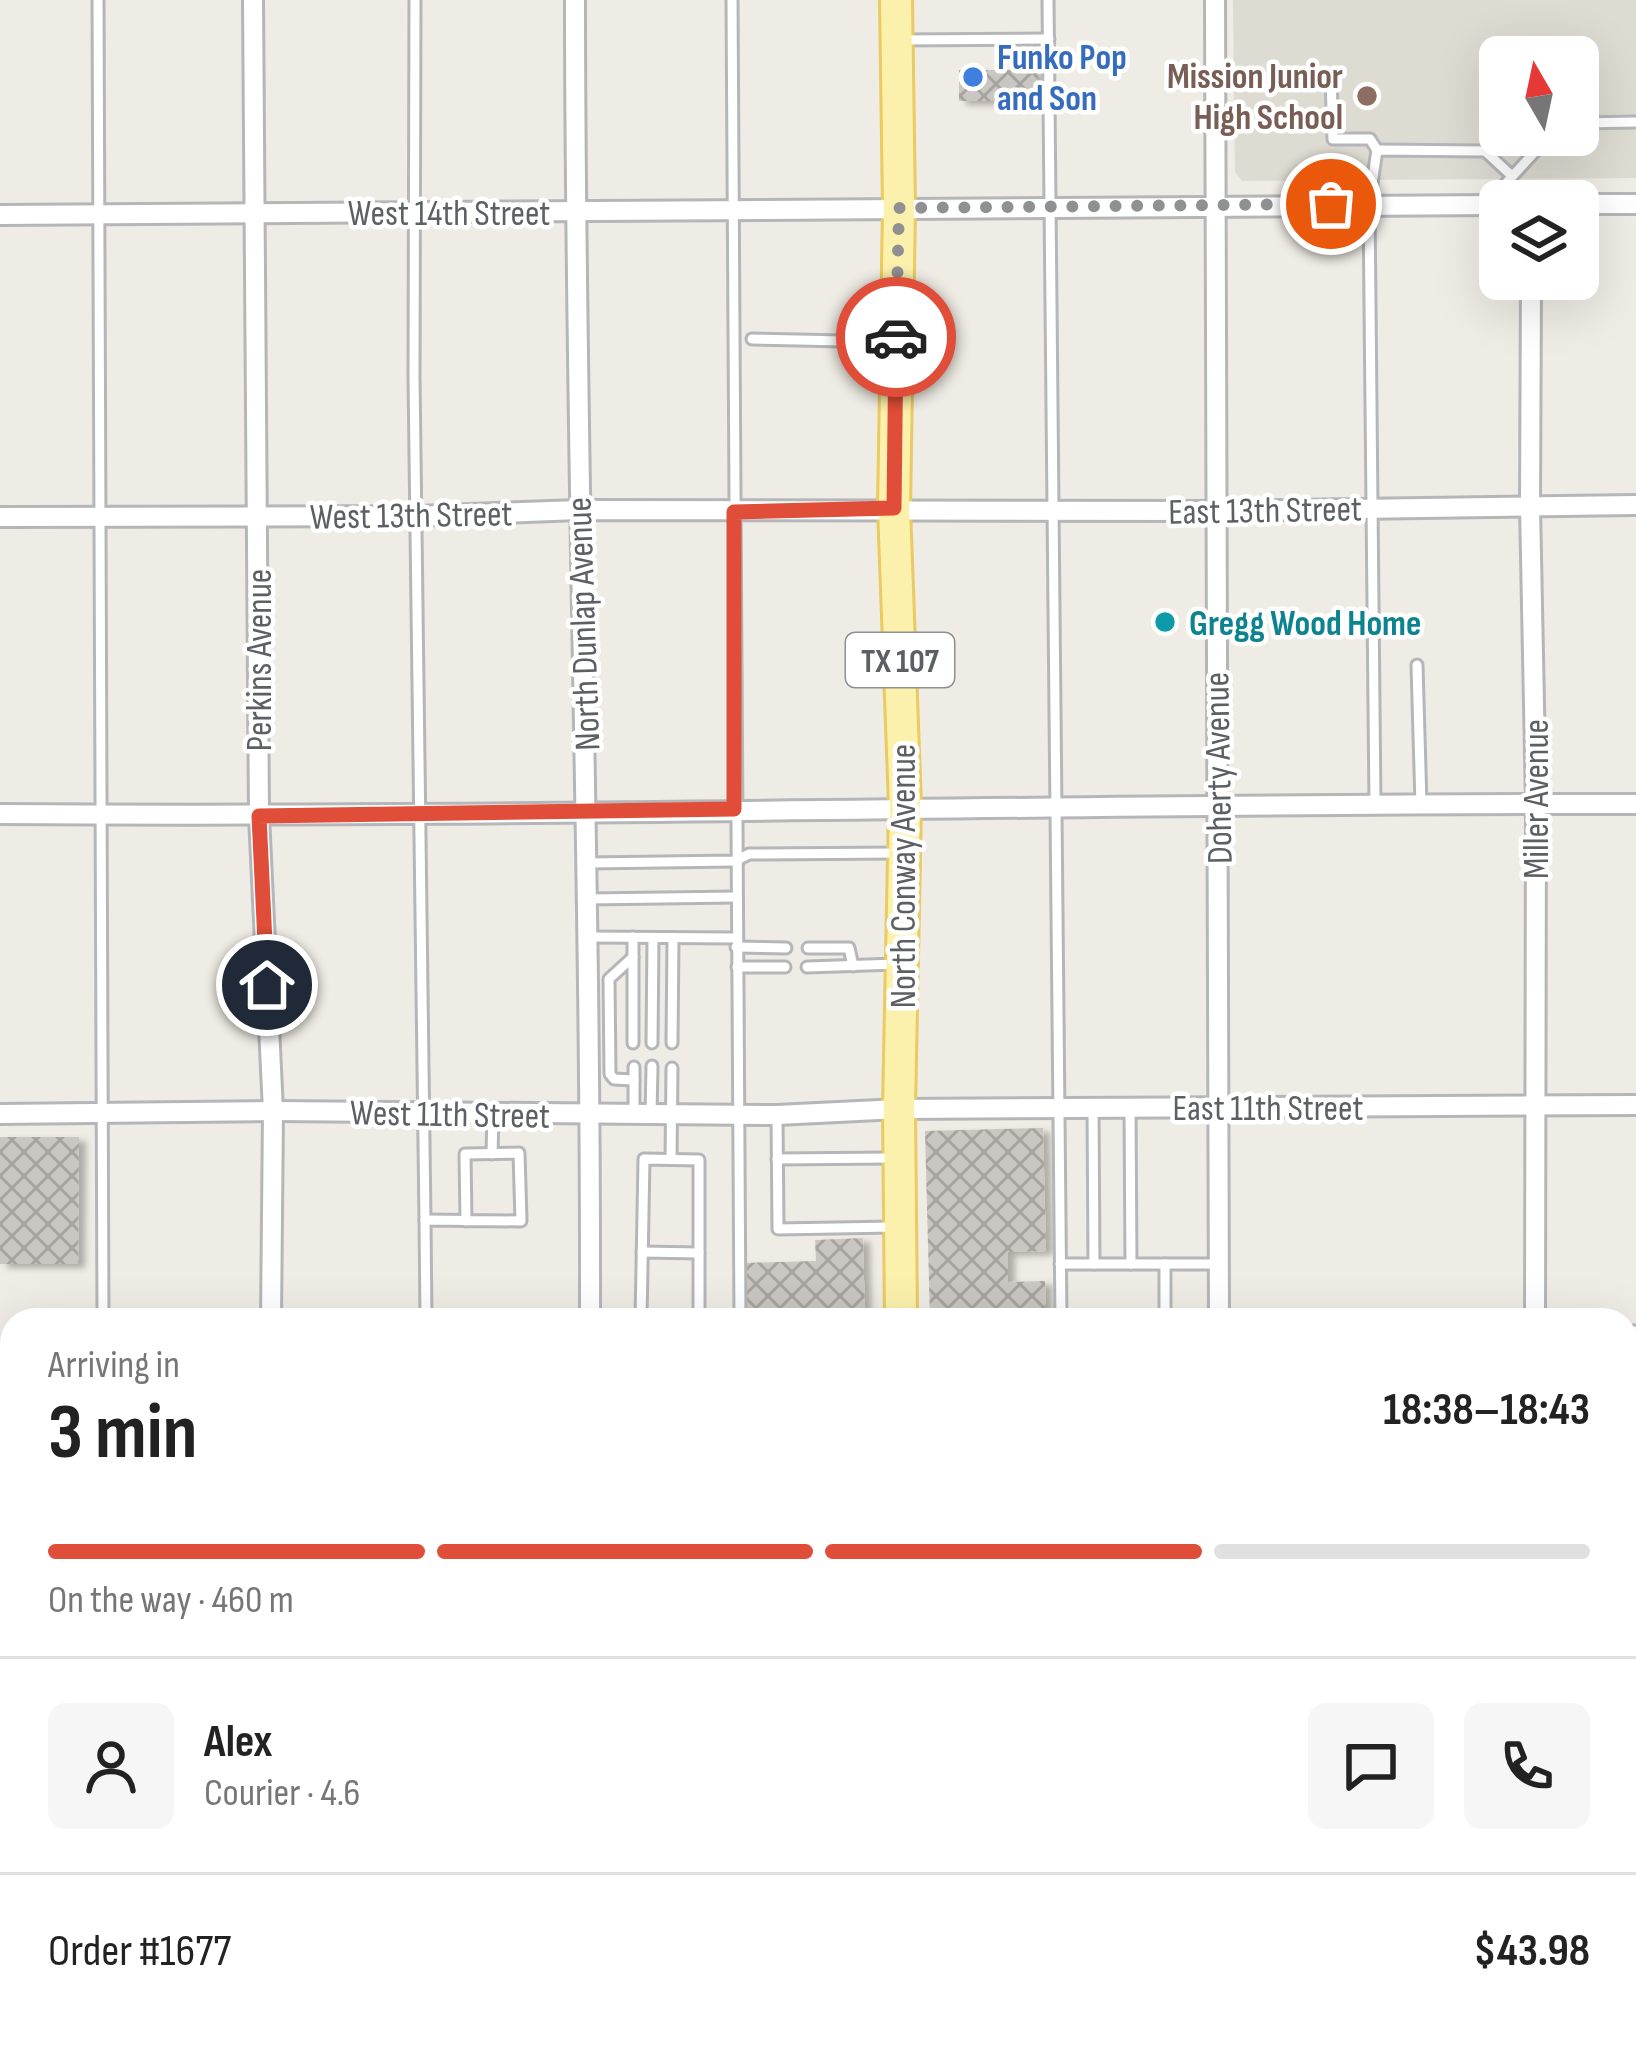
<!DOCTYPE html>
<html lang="en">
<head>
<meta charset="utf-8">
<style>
	:root { --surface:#fff; --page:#f6f6f6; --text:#222; --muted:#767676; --line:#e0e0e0; --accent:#e04d38 }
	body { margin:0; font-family:"Sofia Sans Condensed",sans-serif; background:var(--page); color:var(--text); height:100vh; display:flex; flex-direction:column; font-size:45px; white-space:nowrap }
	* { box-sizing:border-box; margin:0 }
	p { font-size:39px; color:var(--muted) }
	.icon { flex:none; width:66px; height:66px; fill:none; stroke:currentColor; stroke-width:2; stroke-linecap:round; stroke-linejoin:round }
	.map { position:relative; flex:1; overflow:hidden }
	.sheet { position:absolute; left:0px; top:1308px; width:1638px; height:747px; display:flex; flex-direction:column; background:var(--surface); border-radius:36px 36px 0 0; box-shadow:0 12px 48px #0002 }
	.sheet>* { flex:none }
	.needle { width:78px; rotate:351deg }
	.tools { position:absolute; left:1479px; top:36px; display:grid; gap:24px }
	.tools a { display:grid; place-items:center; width:120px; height:120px; border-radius:18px; background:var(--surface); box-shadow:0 12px 48px #0002; font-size:60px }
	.pin { position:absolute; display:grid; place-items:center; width:102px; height:102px; color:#fff; margin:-51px; border:6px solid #fff; border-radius:50%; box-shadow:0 3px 12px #0007 }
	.courier { position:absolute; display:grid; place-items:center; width:120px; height:120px; margin:-60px; border:9px solid #e04d38; border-radius:50%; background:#fff; color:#222; box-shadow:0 3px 15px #0007 }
	.summary em { font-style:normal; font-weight:700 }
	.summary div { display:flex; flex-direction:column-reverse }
	.summary { display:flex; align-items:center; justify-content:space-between; height:204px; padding:0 48px }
	h1 { font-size:78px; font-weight:700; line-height:90px }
	.bar { display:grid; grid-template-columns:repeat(4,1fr); gap:18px 12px; align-content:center; height:144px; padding:0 48px }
	.bar i { height:15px; border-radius:9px; background:var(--line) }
	.bar .on { background:var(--accent) }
	.bar p { grid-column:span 4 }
	.line { display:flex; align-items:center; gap:30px; padding:0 48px; border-top:3px solid var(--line) }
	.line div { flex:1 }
	.round { display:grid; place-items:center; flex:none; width:126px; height:126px; border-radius:18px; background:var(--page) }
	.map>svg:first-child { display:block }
	.commercial { fill:#fcf6db }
	.education { fill:#dedbd2; fill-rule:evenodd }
	.grass { fill:url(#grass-dots) }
	.building { fill:url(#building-cross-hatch); filter:url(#shadow) }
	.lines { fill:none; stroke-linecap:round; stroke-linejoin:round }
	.lane-casing { stroke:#b5b6ba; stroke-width:15 }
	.street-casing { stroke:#b5b6ba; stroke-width:24 }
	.primary-casing { stroke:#eaca61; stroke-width:36 }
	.lane { stroke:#fff; stroke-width:9 }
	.street { stroke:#fff; stroke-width:18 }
	.primary { stroke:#fbf1ac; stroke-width:30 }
	.rail-casing { stroke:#b3b3b4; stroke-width:10 }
	.rail { stroke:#fff; stroke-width:6; stroke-dasharray:18; stroke-linecap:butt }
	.done { stroke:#8f9091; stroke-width:12; stroke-dasharray:0 21.6 }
	.route { stroke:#e04d38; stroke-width:15 }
	.shop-dot { fill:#3f7fe0; stroke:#fff; stroke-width:4.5 }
	.education-dot { fill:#8d6e63; stroke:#fff; stroke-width:4.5 }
	.culture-dot { fill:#0f9aa8; stroke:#fff; stroke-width:4.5 }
	.labels { text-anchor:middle; stroke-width:9; stroke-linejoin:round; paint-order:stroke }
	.shield { fill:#fff; stroke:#8d8f92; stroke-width:3 }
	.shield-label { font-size:33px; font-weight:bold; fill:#5c5f64 }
	.shop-label { font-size:36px; font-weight:bold; fill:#366cbe; stroke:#fff; text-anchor:start }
	.education-label { font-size:36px; font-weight:bold; fill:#785e54; stroke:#fff; text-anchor:end }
	.street-label { font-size:36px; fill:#5c5f64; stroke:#fff }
	.culture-label { font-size:36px; font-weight:bold; fill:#0d838f; stroke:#fff; text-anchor:start }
</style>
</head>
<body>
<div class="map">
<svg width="1636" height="2053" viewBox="0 0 1636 2053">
	<defs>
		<pattern id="grass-dots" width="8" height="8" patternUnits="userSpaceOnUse" patternTransform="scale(3)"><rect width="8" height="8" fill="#c2e4c3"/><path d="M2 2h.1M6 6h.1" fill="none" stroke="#a1bca2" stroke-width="1.8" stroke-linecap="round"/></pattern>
		<pattern id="building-cross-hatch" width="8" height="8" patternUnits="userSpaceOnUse" patternTransform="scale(3)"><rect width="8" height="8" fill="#cac6c1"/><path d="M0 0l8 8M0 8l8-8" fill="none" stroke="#a7a4a0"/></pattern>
		<filter id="shadow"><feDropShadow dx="7" dy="4" stdDeviation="3" flood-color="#0004"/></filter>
	</defs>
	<rect width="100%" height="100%" fill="#eeece4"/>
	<rect class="commercial" x="935" y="2043" width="583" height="10"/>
	<path class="education" d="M1233,0H1636V178L1242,181L1235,172ZM1500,57H1578V135H1500Z"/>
	<polygon class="grass" points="424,2043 880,2043 881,2053 424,2053"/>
	<g class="building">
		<rect x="959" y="70" width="79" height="31"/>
		<polygon points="1043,1128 1046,1251 1008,1252 1008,1282 1045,1281 1046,1320 930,1320 925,1131"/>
		<polygon points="0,1137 79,1137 78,1264 0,1264"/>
		<polygon points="863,1238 865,1320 745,1320 744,1263 816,1261 815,1240"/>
		<rect x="1626" y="1433" width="10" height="77"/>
		<polygon points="1266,2043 1456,2043 1457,2053 1267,2053"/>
	</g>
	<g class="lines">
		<defs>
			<g id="lane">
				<polyline points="98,0 103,1320"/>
				<polyline points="415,0 414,377 425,1220"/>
				<polyline points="732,0 740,1320"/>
				<polyline points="1048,0 1061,1320"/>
				<polyline points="901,40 1049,39"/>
				<polyline points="1331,78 1333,139 1370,139 1377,150"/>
				<polyline points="1578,123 1636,122"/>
				<polyline points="1489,202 1550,135"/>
				<polyline points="752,339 891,342"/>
				<polyline points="1417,665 1421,805"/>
				<polyline points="1375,805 1369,204 1377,150 1485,151 1512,176"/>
				<polyline points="588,863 735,861 749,854 899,853"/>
				<polyline points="588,899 736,897"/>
				<polyline points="589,937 736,938"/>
				<polyline points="633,937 633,1043"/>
				<polyline points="736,947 786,948"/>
				<polyline points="808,948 849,948 853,966"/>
				<polyline points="633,957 609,979 610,1074 614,1079 634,1080"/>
				<polyline points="737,967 785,967"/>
				<polyline points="807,967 897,964"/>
				<polyline points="652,1043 653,938"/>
				<polyline points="672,1043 673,938"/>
				<polyline points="634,1067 634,1115"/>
				<polyline points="1093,1108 1094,1264"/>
				<polyline points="1130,1108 1131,1264"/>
				<polyline points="651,1115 652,1066"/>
				<polyline points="777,1115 778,1229 893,1227"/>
				<polyline points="492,1154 493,1114"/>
				<polyline points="671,1159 672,1068"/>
				<polyline points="777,1159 892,1158"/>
				<polyline points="642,1252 699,1253"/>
				<polyline points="1060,1264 1217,1264"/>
				<polyline points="1165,1264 1165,1320"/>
				<polyline points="426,1320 425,1220 521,1221 519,1153 465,1154 466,1221"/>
				<polyline points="641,1320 644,1159 699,1160 699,1320"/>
				<polyline points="1629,1404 1632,1331 1636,1331"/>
				<polyline points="1626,1547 1636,1547"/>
				<polyline points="1626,1610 1636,1610"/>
				<polyline points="1626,1670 1636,1670"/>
				<polyline points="1483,2043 1484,2053"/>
			</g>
			<g id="street">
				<polyline points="253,0 259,816 273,1111 271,1320"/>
				<path d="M575,0C575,440 591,880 590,1320"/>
				<polyline points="1215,0 1219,1320"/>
				<polyline points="1578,204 1636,204"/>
				<polyline points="0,215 1500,205"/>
				<polyline points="1531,279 1530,506 1536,804 1535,1320"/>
				<polyline points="0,517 417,516 579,510 1214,511 1636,505"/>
				<path d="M0,814C545,818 1091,803 1636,804"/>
				<polyline points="0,1114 273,1111 777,1115 899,1109 1636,1105"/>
				<polyline points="0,1716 12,1716"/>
				<polyline points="1542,2043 1542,2053"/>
				<polyline points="268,2053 268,2043"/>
			</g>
			<g id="primary">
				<polyline points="896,0 899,208 894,508 905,806 899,1109 901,1320"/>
				<polyline points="1626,1410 1636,1410"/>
				<polyline points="0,1420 12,1420"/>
				<polyline points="1626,1740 1636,1739"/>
				<polyline points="0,1885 12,1884"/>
				<polyline points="907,2043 908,2053"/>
			</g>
		</defs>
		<use href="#lane" class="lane-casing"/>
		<use href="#street" class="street-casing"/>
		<use href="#primary" class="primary-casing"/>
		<use href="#lane" class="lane"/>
		<use href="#street" class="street"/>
		<use href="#primary" class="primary"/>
		<defs>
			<g id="rail">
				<polyline points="1626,1863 1636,1862"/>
				<polyline points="0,1956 12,1955"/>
				<polyline points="0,1994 12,1992"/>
			</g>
		</defs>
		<use href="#rail" class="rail-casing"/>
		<use href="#rail" class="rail"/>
	</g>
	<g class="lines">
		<polyline class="done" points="896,337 899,208 1331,204"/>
		<polyline class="route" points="267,985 259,816 734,809 734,512 894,508 896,337"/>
	</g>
	<circle class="shop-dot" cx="973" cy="77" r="12"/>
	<circle class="education-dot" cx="1367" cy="96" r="12"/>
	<circle class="culture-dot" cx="1165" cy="622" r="12"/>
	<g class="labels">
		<rect class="shield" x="846" y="633" width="108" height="54" rx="9"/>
		<g class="shield-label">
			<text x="900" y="672">TX 107</text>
		</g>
		<g class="shop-label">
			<text x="997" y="69">Funko Pop<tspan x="997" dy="41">and Son</tspan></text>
		</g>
		<g class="education-label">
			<text x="1343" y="88">Mission Junior<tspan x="1343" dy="41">High School</tspan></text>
		</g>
		<g class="street-label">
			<text x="449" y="225">West 14th Street</text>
			<text transform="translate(1265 509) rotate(-1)" y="13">East 13th Street</text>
			<text transform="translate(411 514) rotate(-1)" y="13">West 13th Street</text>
			<text transform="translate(582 624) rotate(-92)" y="13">North Dunlap Avenue</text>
			<text transform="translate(258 660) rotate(-90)" y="13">Perkins Avenue</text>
			<text transform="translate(1217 768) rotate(-91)" y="13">Doherty Avenue</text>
			<text transform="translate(1535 799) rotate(-90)" y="13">Miller Avenue</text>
			<text transform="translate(902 876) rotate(-90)" y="13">North Conway Avenue</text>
			<text x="1268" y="1120">East 11th Street</text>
			<text transform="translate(450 1113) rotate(1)" y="13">West 11th Street</text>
		</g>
		<g class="culture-label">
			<text x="1189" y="635">Gregg Wood Home</text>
		</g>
	</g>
</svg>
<div class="tools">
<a><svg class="needle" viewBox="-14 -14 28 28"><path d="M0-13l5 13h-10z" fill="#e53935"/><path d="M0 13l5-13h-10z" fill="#767676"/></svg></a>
<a><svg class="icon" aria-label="layers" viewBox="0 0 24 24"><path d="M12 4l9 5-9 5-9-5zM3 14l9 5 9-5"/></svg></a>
</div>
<div class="pin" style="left:1331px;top:204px;background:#ea580c"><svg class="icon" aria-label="bag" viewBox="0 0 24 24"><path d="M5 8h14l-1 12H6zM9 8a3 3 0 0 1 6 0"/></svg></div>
<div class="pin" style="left:267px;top:985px;background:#1f2937"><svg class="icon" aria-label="home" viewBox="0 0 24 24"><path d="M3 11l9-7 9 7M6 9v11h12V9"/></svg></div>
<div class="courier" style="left:896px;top:337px"><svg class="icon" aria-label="car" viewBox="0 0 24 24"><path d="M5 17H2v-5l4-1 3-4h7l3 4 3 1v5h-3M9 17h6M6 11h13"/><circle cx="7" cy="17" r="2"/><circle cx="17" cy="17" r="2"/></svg></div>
<section class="sheet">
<div class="summary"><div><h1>3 min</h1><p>Arriving in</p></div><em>18:38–18:43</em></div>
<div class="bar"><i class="on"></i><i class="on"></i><i class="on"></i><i></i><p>On the way · 460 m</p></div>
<div class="line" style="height:216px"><a class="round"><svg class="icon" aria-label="person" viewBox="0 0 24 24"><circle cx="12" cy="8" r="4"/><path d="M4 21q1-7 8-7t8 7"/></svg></a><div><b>Alex</b><p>Courier · 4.6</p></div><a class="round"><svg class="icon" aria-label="chat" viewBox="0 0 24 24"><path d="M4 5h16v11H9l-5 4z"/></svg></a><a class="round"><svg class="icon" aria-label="phone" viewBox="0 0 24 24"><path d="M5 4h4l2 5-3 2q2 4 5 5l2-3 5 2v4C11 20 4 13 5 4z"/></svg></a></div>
<div class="line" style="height:156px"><div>Order #1677</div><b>$43.98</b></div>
</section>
</div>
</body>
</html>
